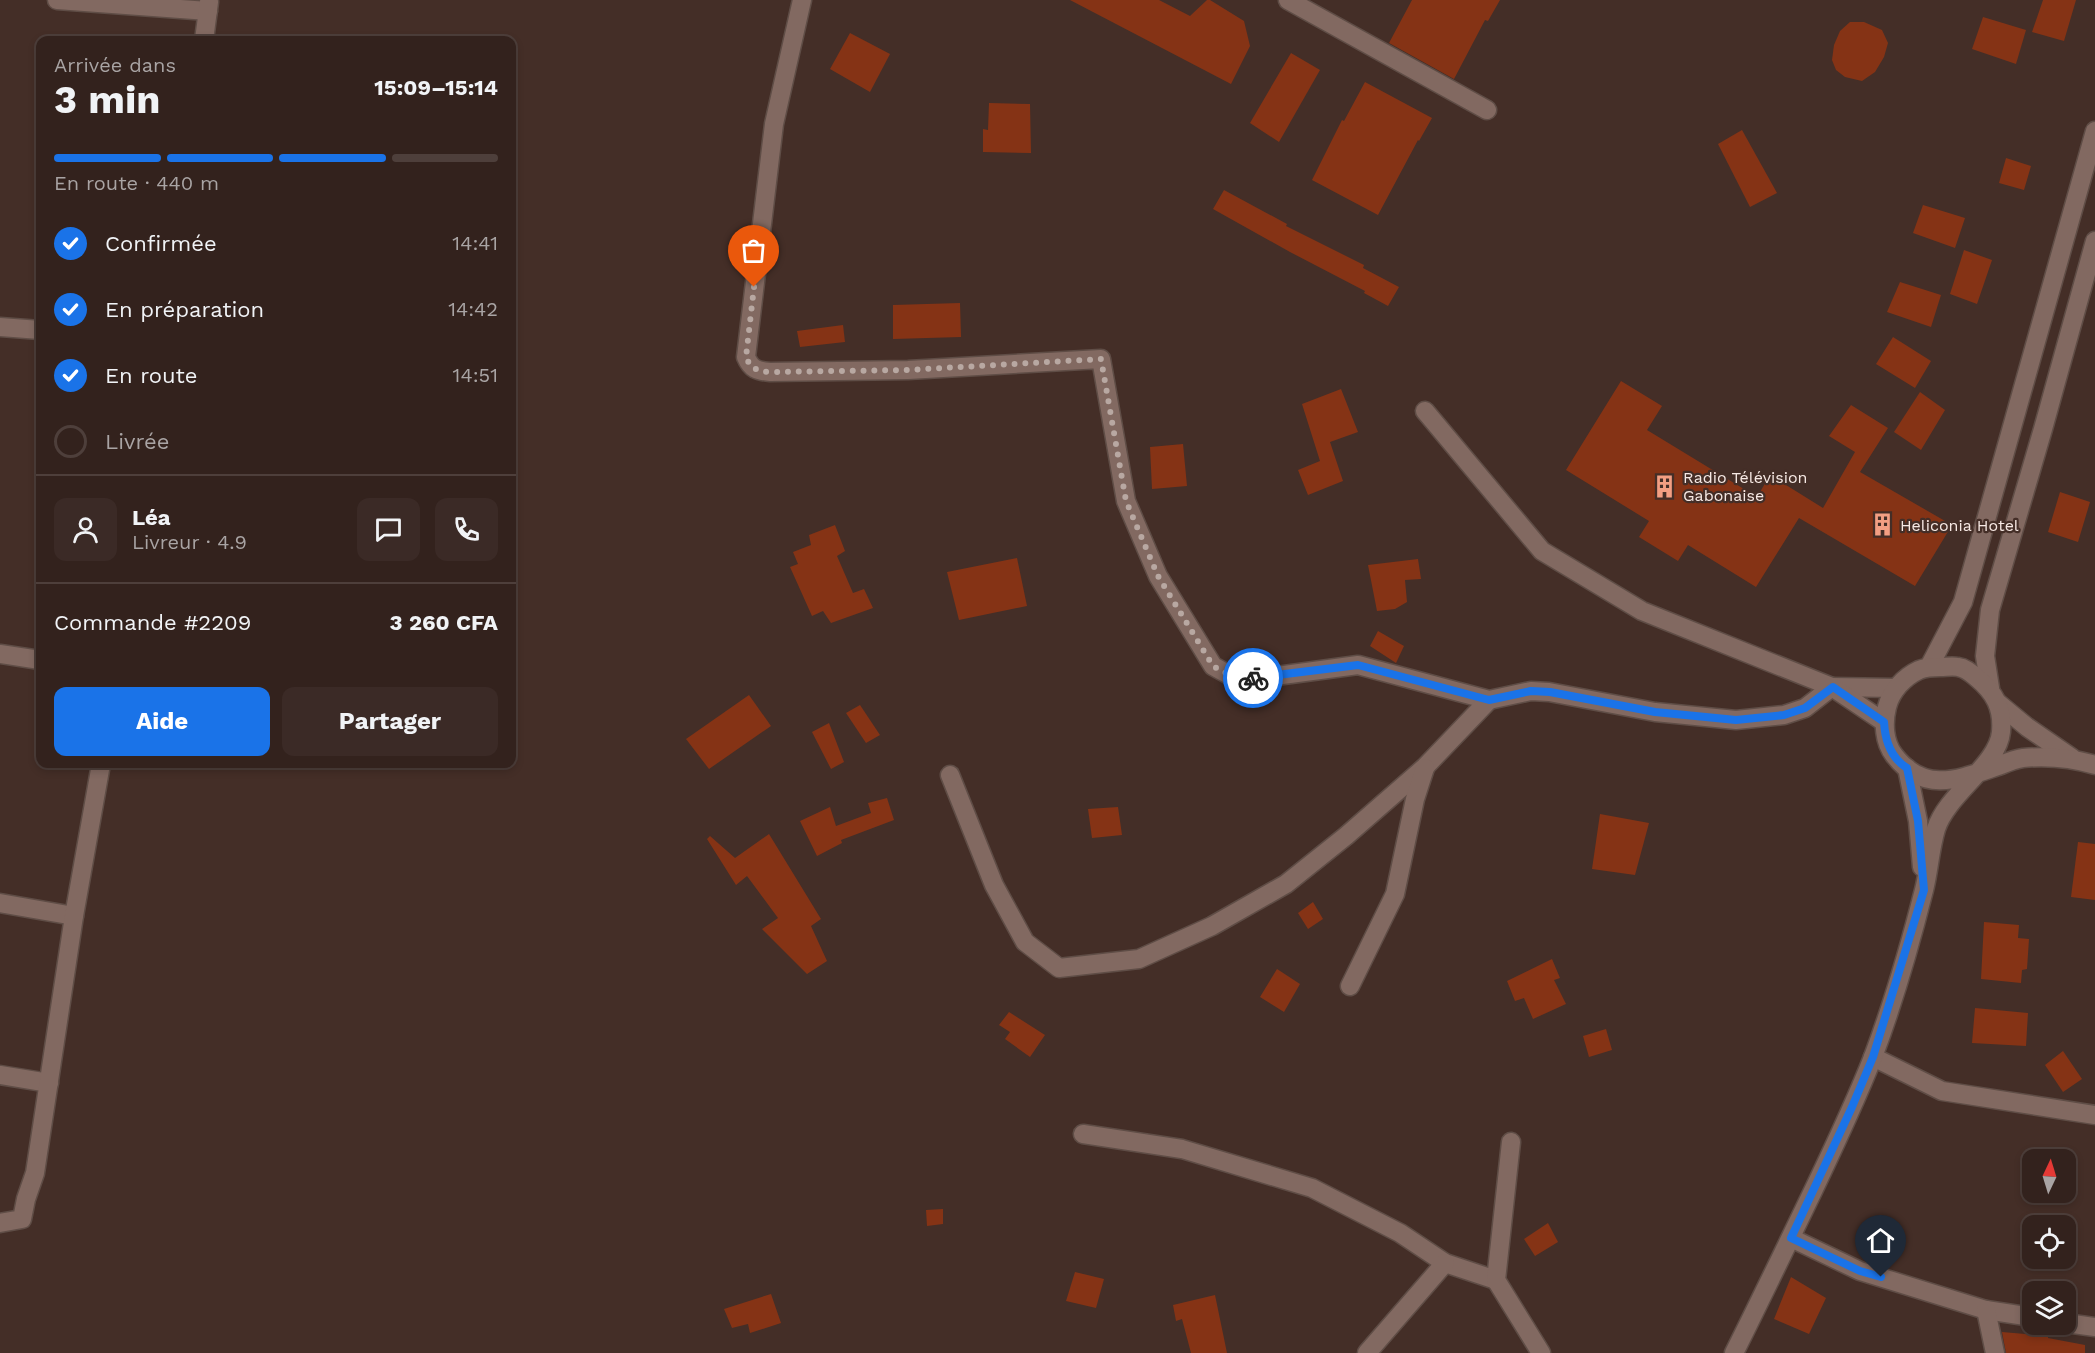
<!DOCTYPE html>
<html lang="fr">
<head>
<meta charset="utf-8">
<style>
	:root { --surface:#33221d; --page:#3b2a26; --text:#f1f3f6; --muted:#a9a4a4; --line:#4e3f3b; --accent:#1a73e8 }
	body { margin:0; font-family:"Work Sans",sans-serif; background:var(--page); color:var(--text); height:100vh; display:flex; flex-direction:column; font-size:22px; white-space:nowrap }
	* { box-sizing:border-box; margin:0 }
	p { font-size:20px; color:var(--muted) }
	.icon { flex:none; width:33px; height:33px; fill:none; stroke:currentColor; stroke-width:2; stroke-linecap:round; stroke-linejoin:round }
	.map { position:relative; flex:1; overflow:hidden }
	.sheet { position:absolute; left:36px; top:36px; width:480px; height:732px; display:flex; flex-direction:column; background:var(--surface); border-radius:12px; box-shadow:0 3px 9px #0003,0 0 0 2px var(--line) }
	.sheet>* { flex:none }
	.needle { width:39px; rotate:4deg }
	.buttons { position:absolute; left:2022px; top:1149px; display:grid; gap:12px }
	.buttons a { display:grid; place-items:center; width:54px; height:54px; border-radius:12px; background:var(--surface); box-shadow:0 3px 9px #0003,0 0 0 2px var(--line); font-size:30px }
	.pin { position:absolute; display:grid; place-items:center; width:51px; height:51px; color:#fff; margin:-62px -26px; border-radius:50% 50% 50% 0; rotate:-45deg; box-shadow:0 0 6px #0007 }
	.pin .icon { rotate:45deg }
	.courier { position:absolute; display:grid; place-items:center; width:60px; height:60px; margin:-30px; border:4px solid #1a73e8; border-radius:50%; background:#fff; color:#222; box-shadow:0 2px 8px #0007 }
	.overview em { font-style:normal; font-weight:700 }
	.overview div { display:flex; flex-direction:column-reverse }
	.overview { display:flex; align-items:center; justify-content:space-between; height:102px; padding:0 18px }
	h1 { font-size:39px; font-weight:700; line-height:45px }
	.bar { display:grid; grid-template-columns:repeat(4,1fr); gap:9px 6px; align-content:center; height:72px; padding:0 18px }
	.bar i { height:8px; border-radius:4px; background:var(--line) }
	.bar .current { background:var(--accent) }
	.bar p { grid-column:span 4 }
	.line { display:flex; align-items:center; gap:15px; padding:0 18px; border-top:2px solid var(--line) }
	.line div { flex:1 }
	.round { display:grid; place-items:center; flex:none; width:63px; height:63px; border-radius:12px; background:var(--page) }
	ol { padding:0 18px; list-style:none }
	li { display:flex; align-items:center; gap:18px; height:66px }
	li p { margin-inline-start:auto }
	li .icon { padding:6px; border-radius:50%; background:var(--accent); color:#fff; stroke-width:4 }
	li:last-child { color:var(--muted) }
	li i { width:33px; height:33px; border:3px solid var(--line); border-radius:50% }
	.action { display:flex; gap:12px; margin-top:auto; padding:12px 18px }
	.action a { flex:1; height:69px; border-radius:12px; background:var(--accent); color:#fff; font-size:24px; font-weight:700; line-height:69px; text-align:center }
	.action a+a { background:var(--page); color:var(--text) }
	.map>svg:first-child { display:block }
	.building { fill:#853315 }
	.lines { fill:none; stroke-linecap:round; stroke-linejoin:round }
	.minor-casing { stroke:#5f4d46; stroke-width:21 }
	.tertiary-casing { stroke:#5f4d46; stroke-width:21 }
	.minor { stroke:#826961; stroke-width:18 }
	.tertiary { stroke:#826961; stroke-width:18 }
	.done { stroke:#b8a8a2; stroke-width:6; stroke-dasharray:0 10.8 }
	.route { stroke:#1a73e8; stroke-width:8 }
	.labels { text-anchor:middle; stroke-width:4.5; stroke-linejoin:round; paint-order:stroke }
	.poi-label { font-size:16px; fill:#f7e9e4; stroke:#442e27; text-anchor:start }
</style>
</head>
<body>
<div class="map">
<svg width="2095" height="1353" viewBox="0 0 2095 1353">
	<rect width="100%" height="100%" fill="#442e27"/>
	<g class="building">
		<polygon points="1070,0 1159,0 1190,16 1207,0 1210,0 1244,21 1250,46 1231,84"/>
		<polygon points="1412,0 1500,0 1488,21 1485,20 1454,79 1389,43"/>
		<polygon points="2043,0 2076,0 2064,41 2032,32"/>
		<polygon points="1983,17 2026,30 2016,64 1972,49"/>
		<polygon points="1850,22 1864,22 1882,30 1888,43 1884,57 1875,72 1862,81 1845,77 1836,70 1832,60 1834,45 1840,31"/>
		<polygon points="850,33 890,54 870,92 830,69"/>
		<polygon points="1291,53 1320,70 1279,142 1250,123"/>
		<polygon points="1365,82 1432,118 1419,141 1418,140 1378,215 1312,180 1342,120 1344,121"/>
		<polygon points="989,103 1030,104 1031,153 983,152 983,129 988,130"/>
		<polygon points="1742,130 1777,193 1750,207 1718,144"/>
		<polygon points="2006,158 2031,166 2024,190 1999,183"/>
		<polygon points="1224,190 1287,224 1286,226 1364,265 1363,268 1399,287 1388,306 1364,293 1365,291 1290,252 1213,209"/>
		<polygon points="1923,205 1965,218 1955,248 1913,233"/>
		<polygon points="1964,250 1992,260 1977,304 1950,294"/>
		<polygon points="1900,282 1941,295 1931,327 1887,312"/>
		<polygon points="960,303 961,337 893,339 893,305"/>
		<polygon points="843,325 845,342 800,347 797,331"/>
		<polygon points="1893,337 1931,361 1915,388 1876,364"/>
		<polygon points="1621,381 1662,406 1647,430 1757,497 1770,475 1823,508 1855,452 1829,436 1851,405 1888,428 1860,472 1952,525 1915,586 1799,518 1756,587 1688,545 1678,561 1639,537 1649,521 1566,470"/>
		<polygon points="1341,389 1358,432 1330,442 1343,481 1308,495 1298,470 1320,461 1302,404"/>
		<polygon points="1920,392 1945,410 1921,450 1894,432"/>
		<polygon points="1183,444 1187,486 1152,489 1150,447"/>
		<polygon points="2060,492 2090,502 2078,542 2048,532"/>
		<polygon points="835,525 845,551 837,556 853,593 864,589 873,608 831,623 823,611 812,616 790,567 798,564 793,552 811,545 809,535"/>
		<polygon points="1017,558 1027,606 959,620 947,572"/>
		<polygon points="1418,559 1421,579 1405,580 1407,602 1395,609 1377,611 1368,565"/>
		<polygon points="1378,631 1404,646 1396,663 1370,646"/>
		<polygon points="749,695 771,726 709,769 686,739"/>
		<polygon points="860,705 880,735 866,743 846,713"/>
		<polygon points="829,723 844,762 831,769 812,732"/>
		<polygon points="887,798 894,820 841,840 842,843 817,856 800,821 830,807 836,826 871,813 868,803"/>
		<polygon points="1118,807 1122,835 1092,838 1088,809"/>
		<polygon points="1600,814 1649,823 1635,875 1592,869"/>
		<polygon points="769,834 821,919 811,926 827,961 807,974 762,929 778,918 747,876 736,885 707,839 710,836 735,858"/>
		<polygon points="2078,842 2095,844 2095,900 2071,897"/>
		<polygon points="1313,902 1323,919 1308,929 1298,913"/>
		<polygon points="1984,922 2019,925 2018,938 2029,939 2027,969 2022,970 2021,983 1981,979"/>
		<polygon points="1552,959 1560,978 1554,980 1566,1004 1533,1019 1524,998 1515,1001 1507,981"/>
		<polygon points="1277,969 1300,984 1284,1012 1260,997"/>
		<polygon points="1975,1008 2028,1013 2026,1046 1972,1043"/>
		<polygon points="1009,1012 1045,1035 1030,1057 1005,1039 1010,1032 999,1025"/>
		<polygon points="1606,1029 1612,1050 1589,1057 1583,1036"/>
		<polygon points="2063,1051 2082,1079 2063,1092 2045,1065"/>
		<polygon points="943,1209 943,1224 927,1226 926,1210"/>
		<polygon points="1548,1223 1558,1242 1535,1256 1524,1239"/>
		<polygon points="1075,1272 1104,1279 1096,1308 1066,1301"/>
		<polygon points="1791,1277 1826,1298 1809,1334 1774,1319"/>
		<polygon points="771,1294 781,1323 750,1333 748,1324 732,1328 724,1309"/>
		<polygon points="1215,1295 1227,1353 1191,1353 1182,1319 1176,1321 1173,1305"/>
		<polygon points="2002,1332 2048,1336 2048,1338 2085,1345 2085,1353 2006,1353"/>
	</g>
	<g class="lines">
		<defs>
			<g id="minor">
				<polyline points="57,0 208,11"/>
				<path d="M802,0L774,124L746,357C751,369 757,371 770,372L908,370L1101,359L1126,501L1158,576L1213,666L1233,677L1261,678L1358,665L1489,700L1531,691L1549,692L1655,712L1736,720L1784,715L1805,708L1832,687L1896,688"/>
				<polyline points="1288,0 1487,110"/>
				<polyline points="204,40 209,2"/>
				<polyline points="0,327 40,330"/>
				<polyline points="1425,411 1542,551 1642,611 1832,687 1884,722"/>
				<polyline points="0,654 40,660"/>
				<polyline points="950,775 994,885 1025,942 1059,968 1139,959 1212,926 1286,884 1346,836 1425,767 1489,700"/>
				<polyline points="0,903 74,916"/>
				<polyline points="1350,986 1395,894 1415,799 1425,768"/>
				<polyline points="1873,1057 1942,1091 2095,1115"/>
				<polyline points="0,1075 49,1083"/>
				<polyline points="1083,1134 1182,1149 1312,1188 1400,1233 1445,1263 1496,1280"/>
				<polyline points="1511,1142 1496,1280 1541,1353"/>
				<polyline points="0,1223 22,1219 26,1199 35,1173 74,916 101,764"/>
				<polyline points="1791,1238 1860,1271 1986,1310 2032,1317"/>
				<polyline points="1986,1310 1995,1353"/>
				<polyline points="2066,1323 2095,1327"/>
				<polyline points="1367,1353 1445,1263"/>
			</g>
			<g id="tertiary">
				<polyline points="1929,667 1963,602 2095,131"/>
				<polyline points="1990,688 1985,656 1990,610 2043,429 2095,241"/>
				<polyline points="1998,703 2027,727 2072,758"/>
				<polyline points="1907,768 1918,821 1922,867"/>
				<path d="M1734,1353C1761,1299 1787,1245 1813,1191C1834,1147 1855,1103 1873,1057C1893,1004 1910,945 1924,890C1929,870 1930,849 1936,829C1947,794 1998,765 2001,732C2003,708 1995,693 1977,678C1971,673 1966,668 1958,667C1953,666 1946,667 1941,667C1933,667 1926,667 1919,670C1904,677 1891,691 1887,707C1883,723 1884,742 1894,755C1925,796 1962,778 2001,765C2008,762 2015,759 2023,758C2047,756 2072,758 2095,765"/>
			</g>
		</defs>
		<use href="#minor" class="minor-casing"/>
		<use href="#tertiary" class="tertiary-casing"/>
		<use href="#minor" class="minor"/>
		<use href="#tertiary" class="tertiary"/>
	</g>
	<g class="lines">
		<path class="done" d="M754,287L746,357C751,369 757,371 770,372L908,370L1101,359L1126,501L1158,576L1213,666L1233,677L1253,678"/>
		<path class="route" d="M1253,678L1358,665L1489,700L1531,691L1550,692L1655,712L1736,720L1784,715L1805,708L1833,687L1884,722C1885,740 1891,758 1907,768L1918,821L1924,890L1873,1057L1852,1107L1791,1238L1860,1271L1881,1277"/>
	</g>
	<defs>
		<symbol id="building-bare" viewBox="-9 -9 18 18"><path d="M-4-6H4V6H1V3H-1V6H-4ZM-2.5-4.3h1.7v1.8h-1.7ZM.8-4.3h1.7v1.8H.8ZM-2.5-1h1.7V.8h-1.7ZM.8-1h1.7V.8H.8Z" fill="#f39f83" stroke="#442e27" stroke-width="2.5" paint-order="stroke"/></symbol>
	</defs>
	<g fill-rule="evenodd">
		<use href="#building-bare" x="1648" y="470" width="33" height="33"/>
		<use href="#building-bare" x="1866" y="508" width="33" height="33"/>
	</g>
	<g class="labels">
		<g class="poi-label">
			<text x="1683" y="483">Radio Télévision<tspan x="1683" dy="18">Gabonaise</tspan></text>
			<text x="1900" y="531">Heliconia Hotel</text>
		</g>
	</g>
</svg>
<div class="buttons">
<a><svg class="needle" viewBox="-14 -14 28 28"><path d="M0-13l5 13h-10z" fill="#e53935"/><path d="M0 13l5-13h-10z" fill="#a9a4a4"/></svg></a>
<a><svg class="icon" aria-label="locate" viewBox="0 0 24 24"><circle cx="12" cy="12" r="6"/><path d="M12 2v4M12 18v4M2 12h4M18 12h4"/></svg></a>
<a><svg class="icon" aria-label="layers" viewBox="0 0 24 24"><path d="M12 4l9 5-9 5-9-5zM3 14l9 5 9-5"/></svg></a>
</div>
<div class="pin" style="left:754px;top:287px;background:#ea580c"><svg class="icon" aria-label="bag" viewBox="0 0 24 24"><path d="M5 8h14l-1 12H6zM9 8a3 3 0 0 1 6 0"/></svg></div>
<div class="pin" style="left:1881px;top:1277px;background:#1f2937"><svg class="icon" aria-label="home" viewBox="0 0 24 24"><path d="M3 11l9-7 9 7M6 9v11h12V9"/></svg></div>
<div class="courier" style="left:1253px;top:678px"><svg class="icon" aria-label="bike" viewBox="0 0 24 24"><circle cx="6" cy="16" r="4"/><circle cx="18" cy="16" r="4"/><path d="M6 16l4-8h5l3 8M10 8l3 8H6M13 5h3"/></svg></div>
<section class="sheet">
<div class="overview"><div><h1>3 min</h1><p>Arrivée dans</p></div><em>15:09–15:14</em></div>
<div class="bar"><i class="current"></i><i class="current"></i><i class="current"></i><i></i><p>En route · 440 m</p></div>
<ol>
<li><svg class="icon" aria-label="check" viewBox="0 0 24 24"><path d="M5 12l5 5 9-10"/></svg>Confirmée<p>14:41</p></li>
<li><svg class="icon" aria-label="check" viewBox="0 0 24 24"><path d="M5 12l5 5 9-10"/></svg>En préparation<p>14:42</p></li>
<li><svg class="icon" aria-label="check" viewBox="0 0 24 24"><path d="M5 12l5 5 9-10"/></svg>En route<p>14:51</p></li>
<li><i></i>Livrée</li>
</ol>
<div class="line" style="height:108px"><a class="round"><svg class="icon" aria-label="person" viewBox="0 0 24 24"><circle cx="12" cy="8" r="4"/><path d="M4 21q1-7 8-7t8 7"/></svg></a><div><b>Léa</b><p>Livreur · 4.9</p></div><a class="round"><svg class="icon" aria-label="chat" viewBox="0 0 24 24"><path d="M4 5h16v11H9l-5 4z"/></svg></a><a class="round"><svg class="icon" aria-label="phone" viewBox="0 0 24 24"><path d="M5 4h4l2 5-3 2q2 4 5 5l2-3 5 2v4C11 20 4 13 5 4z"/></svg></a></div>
<div class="line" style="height:78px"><div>Commande #2209</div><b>3 260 CFA</b></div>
<div class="action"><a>Aide</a><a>Partager</a></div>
</section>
</div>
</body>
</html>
